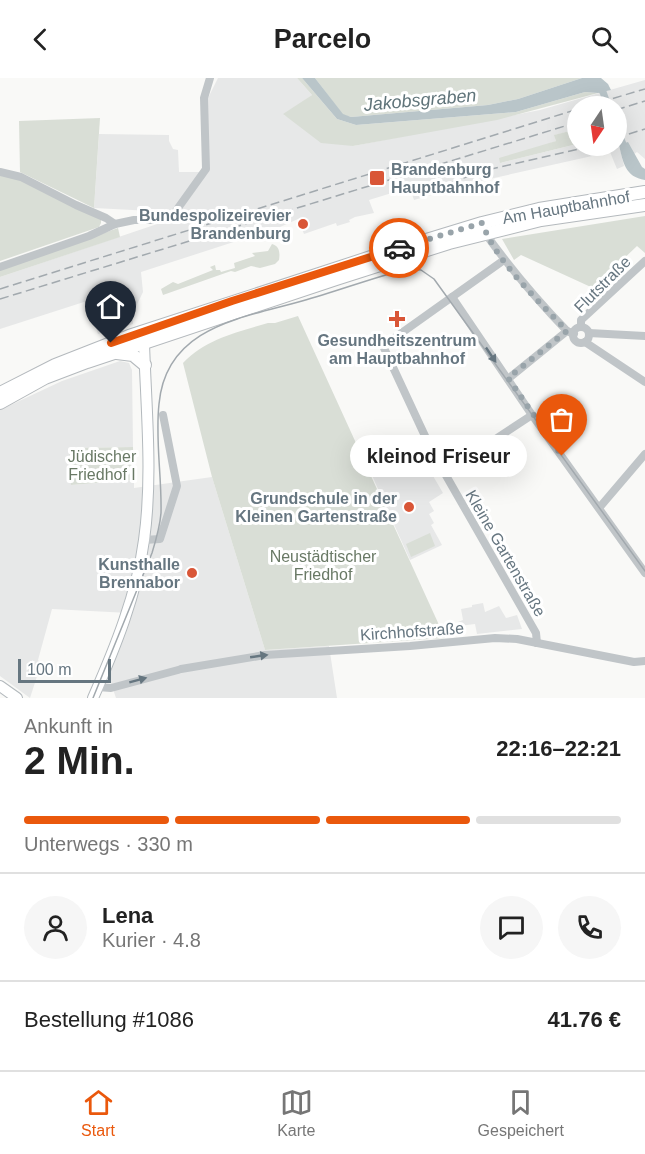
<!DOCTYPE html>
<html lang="de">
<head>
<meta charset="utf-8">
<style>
	:root { --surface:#fff; --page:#f6f6f6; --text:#222; --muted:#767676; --line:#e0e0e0; --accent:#ea580c }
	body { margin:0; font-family:Helvetica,sans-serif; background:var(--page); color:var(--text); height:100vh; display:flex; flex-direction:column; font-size:22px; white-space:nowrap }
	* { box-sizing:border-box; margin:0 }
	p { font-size:20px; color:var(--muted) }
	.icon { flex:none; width:33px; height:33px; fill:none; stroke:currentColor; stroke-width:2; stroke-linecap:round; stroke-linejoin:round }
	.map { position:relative; height:620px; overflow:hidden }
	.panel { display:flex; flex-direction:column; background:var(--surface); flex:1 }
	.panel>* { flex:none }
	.needle { width:39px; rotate:193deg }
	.controls { position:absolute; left:567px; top:18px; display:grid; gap:12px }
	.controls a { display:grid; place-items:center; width:60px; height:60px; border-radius:50%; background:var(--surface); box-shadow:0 6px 24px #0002; font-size:30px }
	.scale { position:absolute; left:18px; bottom:15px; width:93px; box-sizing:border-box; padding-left:6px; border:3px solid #667680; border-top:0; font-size:16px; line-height:21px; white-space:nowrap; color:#667680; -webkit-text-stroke:4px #fff; paint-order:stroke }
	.pin { position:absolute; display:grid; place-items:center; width:51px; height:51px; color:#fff; margin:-62px -26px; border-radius:50% 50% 50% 0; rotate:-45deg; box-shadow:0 0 6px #0007 }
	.pin .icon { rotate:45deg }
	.courier { position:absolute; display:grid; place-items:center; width:60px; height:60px; margin:-30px; border:4px solid #ea580c; border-radius:50%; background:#fff; color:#222; box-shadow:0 2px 8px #0007 }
	.bubble { position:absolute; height:42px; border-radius:21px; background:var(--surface); box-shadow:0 6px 24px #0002; font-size:20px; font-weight:700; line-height:42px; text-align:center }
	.head em { font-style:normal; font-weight:700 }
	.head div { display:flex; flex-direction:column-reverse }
	.head { display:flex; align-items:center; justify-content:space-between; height:102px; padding:0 24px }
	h1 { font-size:39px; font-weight:700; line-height:45px }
	.bar { display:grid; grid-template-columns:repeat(4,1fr); gap:9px 6px; align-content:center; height:72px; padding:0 24px }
	.bar i { height:8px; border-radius:4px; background:var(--line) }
	.bar .on { background:var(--accent) }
	.bar p { grid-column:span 4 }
	.line { display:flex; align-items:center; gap:15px; padding:0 24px; border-top:2px solid var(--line) }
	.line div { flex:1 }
	.round { display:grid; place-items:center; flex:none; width:63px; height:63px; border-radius:32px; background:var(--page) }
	header { display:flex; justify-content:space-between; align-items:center; height:78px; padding:0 24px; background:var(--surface); font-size:27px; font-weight:700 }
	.tabs { display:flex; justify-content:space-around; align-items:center; height:84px; border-top:2px solid var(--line); background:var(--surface); font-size:16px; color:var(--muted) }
	.tabs a { display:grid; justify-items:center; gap:3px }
	.tabs .on { color:var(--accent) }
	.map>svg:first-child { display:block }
	.built { fill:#e7e8e8; fill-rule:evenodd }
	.green { fill:#d9ded6 }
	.water { fill:#b9c5c9 }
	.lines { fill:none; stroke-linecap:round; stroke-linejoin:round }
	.canal { stroke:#b9c5c9; stroke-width:7 }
	.secondary-casing { stroke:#b3b9bd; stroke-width:12 }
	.primary-casing { stroke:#b4b9bd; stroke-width:14 }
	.street { stroke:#c0c5c8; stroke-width:8 }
	.secondary { stroke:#fff; stroke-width:10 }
	.primary { stroke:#fff; stroke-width:12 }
	.tram { stroke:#a2a9ae; stroke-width:1.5 }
	.rail { stroke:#a2a9ae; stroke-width:1.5; stroke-dasharray:9 4.5; stroke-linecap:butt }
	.oneway { fill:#667680 }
	.done { stroke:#99a4aa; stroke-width:6; stroke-dasharray:0 10.8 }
	.route { stroke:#ea580c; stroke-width:8 }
	.poi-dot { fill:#d95637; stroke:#fff; stroke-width:2 }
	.labels { text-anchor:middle; stroke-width:6; stroke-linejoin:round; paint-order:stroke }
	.poi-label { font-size:16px; font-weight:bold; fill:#667680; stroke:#fff; text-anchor:end }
	.street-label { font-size:16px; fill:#667680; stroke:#fff }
	.park-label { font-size:16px; fill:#697965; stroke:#fff }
	.water-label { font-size:18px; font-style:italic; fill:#60747a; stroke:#fff }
</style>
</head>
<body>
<header><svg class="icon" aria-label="back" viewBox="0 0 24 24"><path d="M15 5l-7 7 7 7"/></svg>Parcelo<svg class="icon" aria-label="search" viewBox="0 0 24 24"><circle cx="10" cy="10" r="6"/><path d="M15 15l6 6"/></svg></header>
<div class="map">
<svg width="645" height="620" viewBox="0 0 645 620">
	<rect width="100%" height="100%" fill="#f9f9f7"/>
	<g class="built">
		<path d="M218,0H297L312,17L284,37L353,68L540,32L645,2V81L637,74L634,76L619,67L624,88L617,91L610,74L476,104L414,122L411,113L403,116L401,110L394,112L395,114L369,122L374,135L355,139L349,142L350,144L337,148L336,145L330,147L304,156L298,141L280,149L141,194L143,214L133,235V246L98,256L87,223L0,251V199L175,140L208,94L207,22ZM578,28H616L617,39L620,38L623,55L617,57L616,68L577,66L500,85L556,63L555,57L577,51Z"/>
		<polygon points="99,56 169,57 169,63 173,71 178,72 179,94 202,94 171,134 94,130"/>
		<polygon points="120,283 129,285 132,292 133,369 69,370 71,407 134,402 134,410 212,399 265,572 329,568 337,620 116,620 109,599 129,535 52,531 38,582 41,586 30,620 0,598 0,332 62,303"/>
		<polygon points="419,374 443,415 429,424 434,433 429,436 434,445 431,447 442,467 410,482 370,393"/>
		<polygon points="483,525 485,534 499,528 506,540 517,537 522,551 477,556 475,546 459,548 458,544 463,542 461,531 472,529 472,527"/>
	</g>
	<g class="green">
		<polygon points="297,0 302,0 337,41 356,47 516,34 585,14 598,15 497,42 353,68 321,65 283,36 312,17"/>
		<polygon points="315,0 582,0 518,21 488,27 351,39 343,37"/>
		<polygon points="100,40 94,130 20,94 19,43"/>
		<polygon points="577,51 577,66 500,85 499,80 556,63 554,57"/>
		<polygon points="0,96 22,101 101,141 101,145 99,149 0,183"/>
		<polygon points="645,138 645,175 637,168 593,210 521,177 514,182 502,161"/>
		<polygon points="118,150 120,159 0,199 0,192"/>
		<path d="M272,166C280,168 280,176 279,182L275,186L260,190L251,188L235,194L231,193L163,217L161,211L173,204L178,206L213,192L210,189L215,187L216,192H220L221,194L235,190L234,185L255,178L252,175L268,173Z"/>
		<path d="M298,238L445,560L265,572L212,399L183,285C206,261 237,254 268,245H275Z"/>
		<polygon points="133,369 134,402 71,407 69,370"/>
		<polygon points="430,455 435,468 411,479 406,466"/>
	</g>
	<g class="water">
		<polygon points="302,0 315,0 343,36 351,39 488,27 518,21 582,0 601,0 608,6 611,12 598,15 585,14 516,34 356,47 337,41"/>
		<path d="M628,64L642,89L645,91V102C625,99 623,84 619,67Z"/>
	</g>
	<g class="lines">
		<g class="canal">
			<polyline points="591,0 603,14 608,28"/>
			<polyline points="616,50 626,73"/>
		</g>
		<defs>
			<g id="secondary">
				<polyline points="0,608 17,620"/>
				<path d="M93,620C115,570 137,516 144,462C153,398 146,330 144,265"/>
			</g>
			<g id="primary">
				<polyline points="117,275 133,277 145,287"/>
				<polyline points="0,315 55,287 129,258 371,179 482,145 539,131 645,114"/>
				<polyline points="0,325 45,300 87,284 336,201 449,165 541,142 645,127"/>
			</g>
		</defs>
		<use href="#secondary" class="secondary-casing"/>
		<use href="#primary" class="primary-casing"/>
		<g class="street">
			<polyline points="0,94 21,99 76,127 106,140 115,146"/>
			<path d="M485,155C510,190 537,222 567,253"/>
			<polyline points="504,182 386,266 384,270 432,373 536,555 537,565"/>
			<polyline points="0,189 89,158 115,146 134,142 156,142 173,137 206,91 204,20 210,0"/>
			<polyline points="452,219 532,337 645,495"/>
			<polyline points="581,249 581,242 645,183"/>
			<circle cx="581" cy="257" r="8"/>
			<polyline points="589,255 645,258"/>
			<polyline points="585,264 645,304"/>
			<polyline points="508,301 567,253 574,256"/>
			<polyline points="444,395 532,337"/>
			<polyline points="599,430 645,376"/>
			<polyline points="144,462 160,461 177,408 163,337"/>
			<polyline points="181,591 265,577 410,568 495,560 517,561 634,584 645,583"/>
			<polyline points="98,609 111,610 178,592"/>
		</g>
		<use href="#secondary" class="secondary"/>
		<use href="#primary" class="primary"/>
		<path class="tram" d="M93,620L152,475C156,462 160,448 161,435C162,399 155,362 159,326C166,248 243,240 302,223C338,213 372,200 407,191L421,192L434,201L645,493"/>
		<g class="rail">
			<polyline points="587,28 645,11"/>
			<polyline points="616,32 645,23"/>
			<polyline points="616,60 645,51"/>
			<polyline points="438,109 483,93 592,68"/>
			<polyline points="0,211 578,31"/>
			<polyline points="0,221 578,44"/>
		</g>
	</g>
	<defs><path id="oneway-solid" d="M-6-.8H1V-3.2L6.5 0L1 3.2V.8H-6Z" transform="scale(1.5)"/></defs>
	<g class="oneway">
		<use href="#oneway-solid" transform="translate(491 277) rotate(56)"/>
		<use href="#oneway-solid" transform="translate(259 578) rotate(-8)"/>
		<use href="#oneway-solid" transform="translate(138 602) rotate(-15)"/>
	</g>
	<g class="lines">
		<path class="done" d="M399,170L482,145C497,185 538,222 567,253L508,300L562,378"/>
		<polyline class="route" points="111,265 232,223 399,170"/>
	</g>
	<g class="poi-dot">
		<rect x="369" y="92" width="16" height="16" rx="3"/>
		<circle cx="303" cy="146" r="6"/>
		<path d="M394 232h6v6h6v6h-6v6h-6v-6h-6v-6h6z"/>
		<circle cx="409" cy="429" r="6"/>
		<circle cx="192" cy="495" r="6"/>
	</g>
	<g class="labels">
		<g class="poi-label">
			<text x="391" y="97" text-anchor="start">Brandenburg<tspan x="391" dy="18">Hauptbahnhof</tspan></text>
			<text x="291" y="143">Bundespolizeirevier<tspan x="291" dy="18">Brandenburg</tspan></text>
			<text x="397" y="268" text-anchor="middle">Gesundheitszentrum<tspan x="397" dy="18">am Hauptbahnhof</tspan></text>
			<text x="397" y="426">Grundschule in der<tspan x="397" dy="18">Kleinen Gartenstraße</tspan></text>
			<text x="180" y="492">Kunsthalle<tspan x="180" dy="18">Brennabor</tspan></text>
		</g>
		<g class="street-label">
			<text transform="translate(566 129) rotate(-10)" y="6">Am Hauptbahnhof</text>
			<text transform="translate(602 206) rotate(-45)" y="6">Flutstraße</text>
			<text transform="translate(506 475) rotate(60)" y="6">Kleine Gartenstraße</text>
			<text transform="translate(412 553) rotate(-4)" y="6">Kirchhofstraße</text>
		</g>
		<g class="park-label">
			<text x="102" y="384">Jüdischer<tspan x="102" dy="18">Friedhof I</tspan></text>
			<text x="323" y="484">Neustädtischer<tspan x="323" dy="18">Friedhof</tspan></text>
		</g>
		<g class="water-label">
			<text transform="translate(420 22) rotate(-5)" y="6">Jakobsgraben</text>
		</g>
	</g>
</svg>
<div class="controls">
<a><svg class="needle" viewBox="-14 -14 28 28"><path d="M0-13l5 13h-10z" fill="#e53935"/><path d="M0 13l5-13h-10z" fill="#767676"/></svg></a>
</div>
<div class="scale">100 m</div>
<div class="pin" style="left:562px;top:378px;background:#ea580c"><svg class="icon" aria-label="bag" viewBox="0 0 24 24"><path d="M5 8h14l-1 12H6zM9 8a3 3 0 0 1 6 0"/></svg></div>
<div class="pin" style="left:111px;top:265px;background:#1f2937"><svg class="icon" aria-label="home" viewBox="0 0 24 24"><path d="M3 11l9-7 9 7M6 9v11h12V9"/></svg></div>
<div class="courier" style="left:399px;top:170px"><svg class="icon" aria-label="car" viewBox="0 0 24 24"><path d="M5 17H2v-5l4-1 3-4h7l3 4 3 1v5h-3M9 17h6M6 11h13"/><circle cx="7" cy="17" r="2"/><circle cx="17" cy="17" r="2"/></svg></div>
<div class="bubble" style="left:350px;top:357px;width:177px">kleinod Friseur</div>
</div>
<section class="panel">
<div class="head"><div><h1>2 Min.</h1><p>Ankunft in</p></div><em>22:16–22:21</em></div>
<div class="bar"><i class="on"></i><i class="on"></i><i class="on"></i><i></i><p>Unterwegs · 330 m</p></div>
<div class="line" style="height:108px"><a class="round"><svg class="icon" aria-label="person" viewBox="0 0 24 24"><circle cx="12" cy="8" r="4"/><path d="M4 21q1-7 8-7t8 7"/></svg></a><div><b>Lena</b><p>Kurier · 4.8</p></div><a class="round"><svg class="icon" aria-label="chat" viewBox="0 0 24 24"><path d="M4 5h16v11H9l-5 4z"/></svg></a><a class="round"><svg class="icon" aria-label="phone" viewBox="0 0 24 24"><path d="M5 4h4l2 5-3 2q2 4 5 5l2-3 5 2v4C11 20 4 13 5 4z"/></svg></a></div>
<div class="line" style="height:78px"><div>Bestellung #1086</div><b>41.76 €</b></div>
</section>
<nav class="tabs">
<a class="on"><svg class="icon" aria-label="home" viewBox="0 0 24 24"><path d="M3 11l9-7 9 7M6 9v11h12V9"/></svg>Start</a>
<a><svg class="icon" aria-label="map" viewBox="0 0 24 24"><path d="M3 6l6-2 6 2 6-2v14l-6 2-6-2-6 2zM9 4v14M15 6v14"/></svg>Karte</a>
<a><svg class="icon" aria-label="saved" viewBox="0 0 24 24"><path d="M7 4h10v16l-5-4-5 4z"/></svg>Gespeichert</a>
</nav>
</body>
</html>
